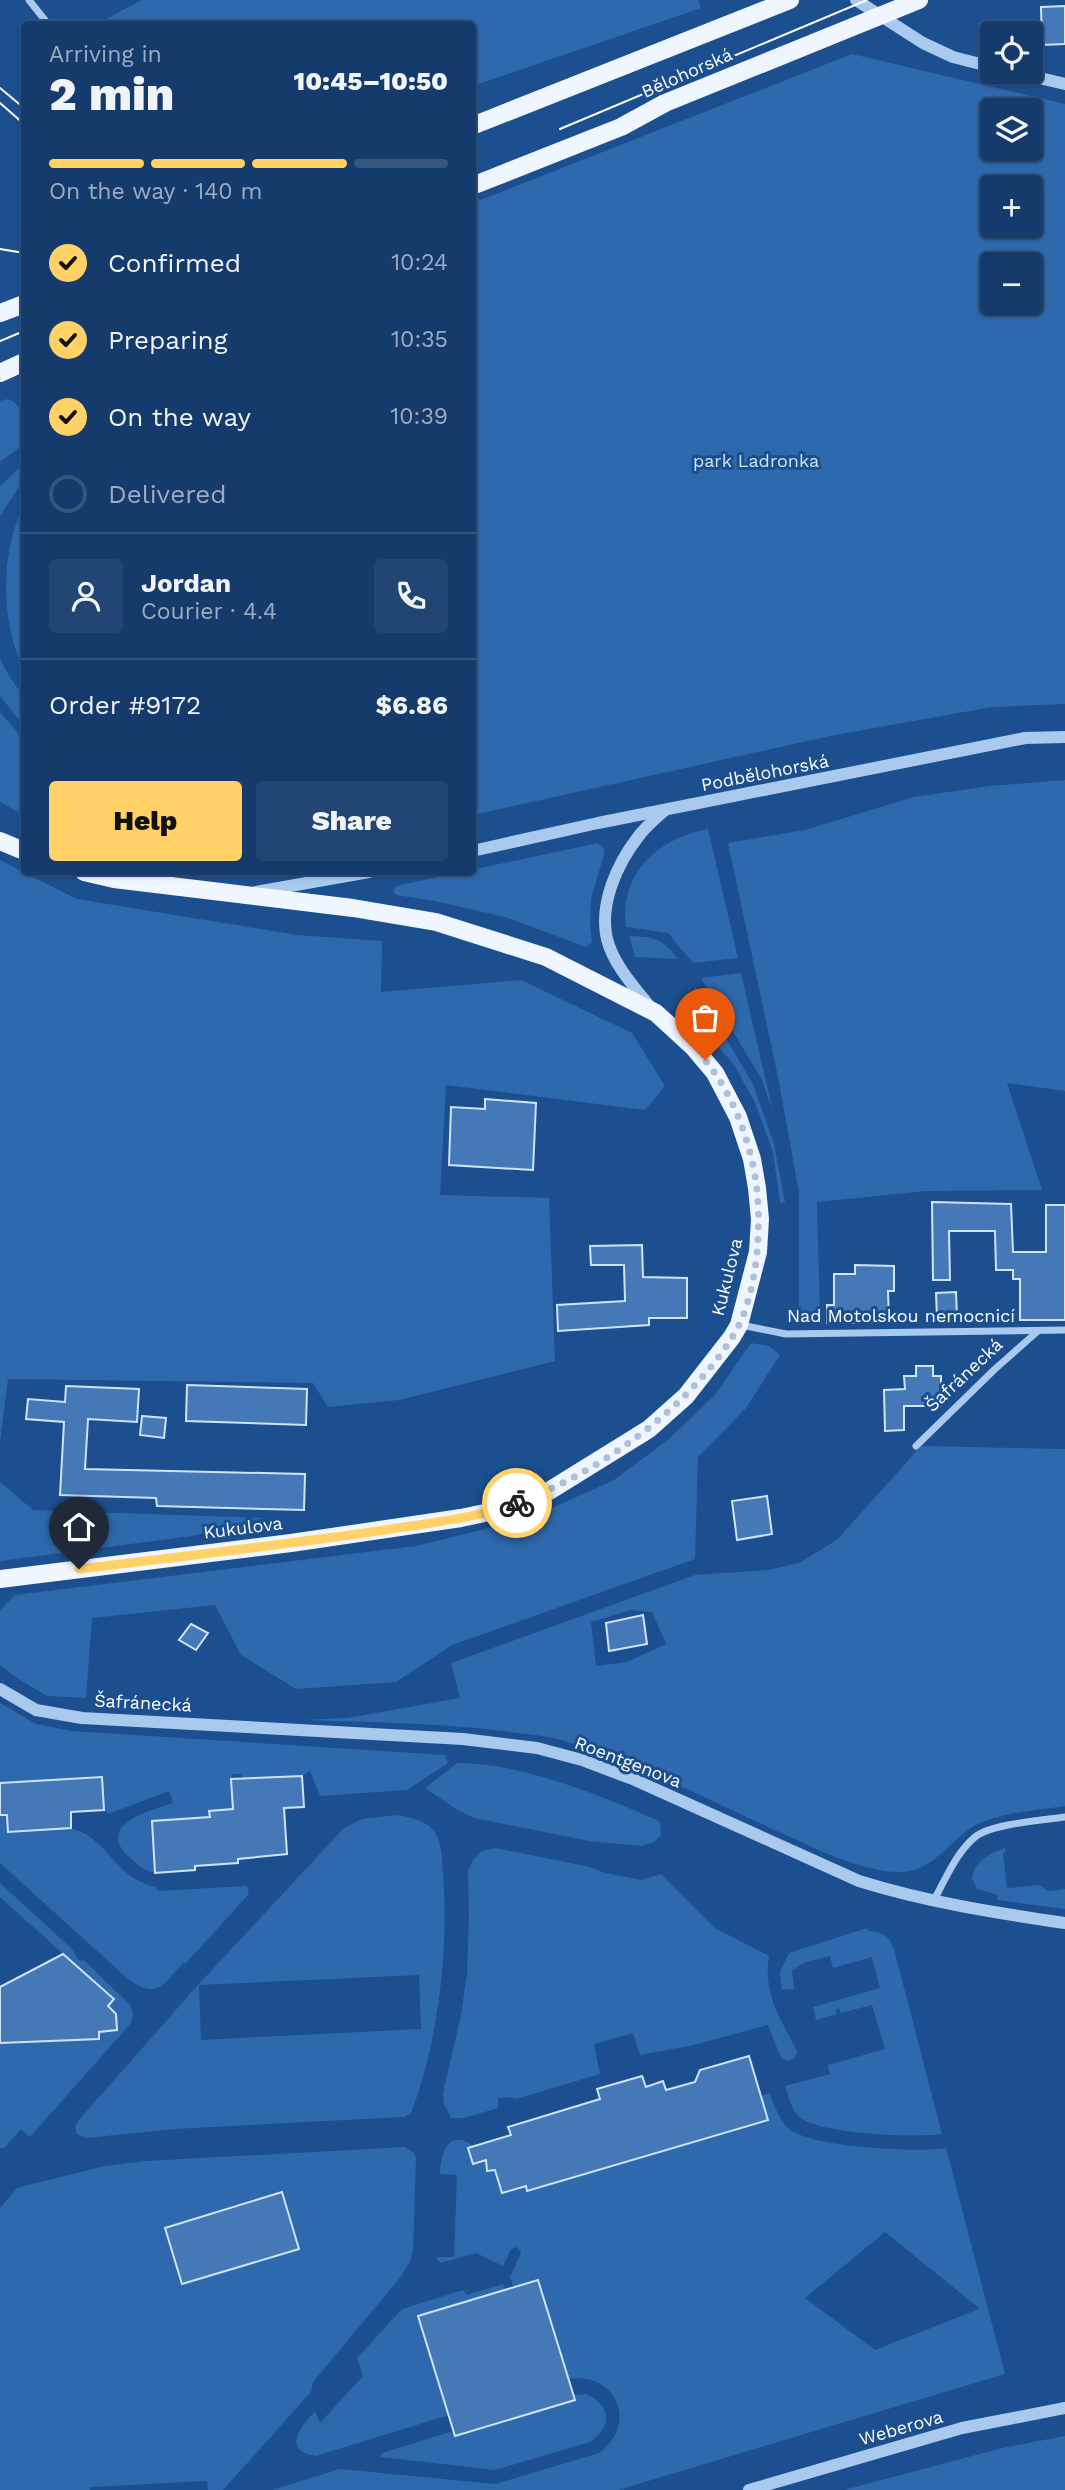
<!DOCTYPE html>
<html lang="en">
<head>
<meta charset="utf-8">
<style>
	:root { --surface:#143b6b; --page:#214673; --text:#f1f3f6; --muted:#9dadc1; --line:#33557e; --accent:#ffd166 }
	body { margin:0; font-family:"Work Sans",sans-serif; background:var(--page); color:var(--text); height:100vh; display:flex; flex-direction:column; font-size:26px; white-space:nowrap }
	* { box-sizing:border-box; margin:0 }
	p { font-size:23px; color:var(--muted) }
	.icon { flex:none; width:38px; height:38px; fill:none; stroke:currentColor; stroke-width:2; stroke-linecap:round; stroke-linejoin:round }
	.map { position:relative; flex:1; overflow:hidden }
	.details { position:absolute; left:21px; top:21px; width:455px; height:854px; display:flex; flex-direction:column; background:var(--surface); border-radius:7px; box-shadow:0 2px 5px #0004,0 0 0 2px var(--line) }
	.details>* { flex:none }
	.tools { position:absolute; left:980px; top:21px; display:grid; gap:14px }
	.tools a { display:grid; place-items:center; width:63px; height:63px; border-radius:7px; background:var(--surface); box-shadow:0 2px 5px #0004,0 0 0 2px var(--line); font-size:35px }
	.pin { position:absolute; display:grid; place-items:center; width:60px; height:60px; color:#fff; margin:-72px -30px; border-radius:50% 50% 50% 0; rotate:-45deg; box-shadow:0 0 7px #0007 }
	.pin .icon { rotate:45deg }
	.courier { position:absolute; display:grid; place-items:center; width:70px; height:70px; margin:-35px; border:5px solid #ffd166; border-radius:50%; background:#fff; color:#222; box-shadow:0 2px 9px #0007 }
	.summary em { font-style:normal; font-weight:800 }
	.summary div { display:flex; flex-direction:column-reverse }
	.summary { display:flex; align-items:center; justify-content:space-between; height:119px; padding:0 28px }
	h1 { font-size:46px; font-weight:800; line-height:52px }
	.bar { display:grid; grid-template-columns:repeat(4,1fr); gap:10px 7px; align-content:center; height:84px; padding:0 28px }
	.bar i { height:9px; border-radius:5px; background:var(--line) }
	.bar .selected { background:var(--accent) }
	.bar p { grid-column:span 4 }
	.line { display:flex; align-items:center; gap:18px; padding:0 28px; border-top:2px solid var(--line) }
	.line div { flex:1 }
	.round { display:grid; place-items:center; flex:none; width:74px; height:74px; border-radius:7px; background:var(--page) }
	ol { padding:0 28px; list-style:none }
	li { display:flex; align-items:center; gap:21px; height:77px }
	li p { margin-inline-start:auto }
	li .icon { padding:7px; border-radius:50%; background:var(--accent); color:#111; stroke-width:4 }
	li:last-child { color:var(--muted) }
	li i { width:38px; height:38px; border:4px solid var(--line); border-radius:50% }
	.button { display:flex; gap:14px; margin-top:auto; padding:14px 28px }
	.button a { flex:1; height:80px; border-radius:7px; background:var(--accent); color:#111; font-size:28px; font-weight:800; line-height:80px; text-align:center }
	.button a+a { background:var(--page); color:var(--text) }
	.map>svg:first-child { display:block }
	.green { fill:#2e69ad; fill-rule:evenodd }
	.building { fill:#4478b7; stroke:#cfe3fa; stroke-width:2 }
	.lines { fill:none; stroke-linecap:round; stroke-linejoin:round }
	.minor { stroke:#a9c9ee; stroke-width:7 }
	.tertiary { stroke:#a9c9ee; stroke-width:12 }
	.primary { stroke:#f0f6ff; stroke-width:18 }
	.tram { stroke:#fff; stroke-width:2 }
	.done { stroke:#afc1d8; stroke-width:7; stroke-dasharray:0 12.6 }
	.route { stroke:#ffd166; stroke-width:9 }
	.labels { text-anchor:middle; stroke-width:6; stroke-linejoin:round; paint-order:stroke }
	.street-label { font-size:18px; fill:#fff; stroke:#1b4f8f }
	.park-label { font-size:18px; fill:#cfe3fa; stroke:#1b4f8f }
</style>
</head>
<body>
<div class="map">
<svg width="1065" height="2490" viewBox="0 0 1065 2490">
	<rect width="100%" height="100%" fill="#1b4f8f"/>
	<g class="green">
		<polygon points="142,0 698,0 701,8 473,86 472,24 101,24 102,21"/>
		<path d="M852,54L1065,104V704L992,707L830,736L473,815V203ZM992,110H1031V149H992ZM1031,187V226H992V187ZM992,264H1031V303H992Z"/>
		<path d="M8,399C25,405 25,429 24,444L0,462V401Z"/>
		<polygon points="24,464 24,479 0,516 0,486"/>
		<path d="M24,504V671C0,620 0,555 24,504Z"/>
		<polygon points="0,659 9,676 24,697 24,726 0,696"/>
		<polygon points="0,712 24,740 24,815 0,802"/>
		<polygon points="1065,780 1065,1091 1007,1083 1042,1190 926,1191 817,1202 820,1319 799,1322 799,1193 779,1082 728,843 805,830 914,797 990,786"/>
		<path d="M708,829L738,958L693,963L668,933L626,927C619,873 659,838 708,829Z"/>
		<polygon points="598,843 604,849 604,854 591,899 590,924 592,942 586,947 505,917 435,901 396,895 393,892 396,886"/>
		<polygon points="0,860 77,899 297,935 382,941 381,992 521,980 632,1033 665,1086 645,1110 446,1085 440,1195 549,1198 555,1361 399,1400 328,1407 313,1383 8,1379 0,1442"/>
		<path d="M629,936C655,937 662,938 678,959L635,957Z"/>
		<polygon points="741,973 773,1112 762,1080 701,978"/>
		<polygon points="695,986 753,1084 774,1144 785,1202 780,1203 773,1152 756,1105 735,1066 698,1023 692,1010"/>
		<polygon points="751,1343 769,1346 780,1355 746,1408 698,1457 695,1559 452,1645 396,1682 296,1689 241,1655 215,1605 92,1618 86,1698 47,1696 17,1678 0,1665 0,1610 15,1595 416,1546 530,1518 614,1480 669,1439 715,1395"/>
		<path d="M921,1446L1065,1449V1806C1038,1810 1007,1812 982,1822C953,1834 936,1871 902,1872C862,1873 813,1847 777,1831C706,1799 636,1762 561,1740C543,1735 522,1734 503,1731C437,1723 369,1722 302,1720L347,1718L460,1698L451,1663L695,1575L769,1570L799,1563L837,1540ZM631,1610L652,1612L666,1644L627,1662L596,1666L591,1622Z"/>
		<polygon points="0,1482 33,1510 263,1518 192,1536 0,1561"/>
		<path d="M0,1703L36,1724L72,1731L445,1755L448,1763L407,1790L320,1796L310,1771L302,1776L242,1779L241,1774H232L233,1809L210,1811V1817L152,1821L155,1873C142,1870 137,1864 127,1855C96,1824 152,1810 173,1803L169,1791L108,1814L104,1810L102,1778L0,1783Z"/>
		<path d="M457,1763C522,1763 596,1794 655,1819L660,1822L661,1835L654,1842L641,1846L589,1841L474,1818L456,1809L425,1788Z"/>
		<path d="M0,1815H7L8,1832C24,1831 60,1826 73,1829C109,1839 115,1879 156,1887L157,1891L247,1886L249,1894L185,1964L183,1963C162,1985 158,2000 128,1979L0,1863Z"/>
		<path d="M398,1815C410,1818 423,1819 432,1829C443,1841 442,1860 443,1875C449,1950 438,2043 411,2113L404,2117L175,2129L86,2138L77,2134L75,2126L78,2121L197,1986L344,1828L362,1819ZM419,1975L421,2029L201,2040L199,1985Z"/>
		<path d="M495,1848L590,1867L605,1873L642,1880L661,1874L715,1928L769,1956C763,1994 780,2018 797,2051L795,2058L789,2061L781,2058L768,2025L694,2045L640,2055L633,2033L594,2044L600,2074L516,2099L509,2097L498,2098V2108L464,2118H451L444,2104L443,2093L461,2015L467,1973L469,1916L468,1871L473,1860L482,1851Z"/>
		<path d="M1005,1848L1006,1852L1003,1853L1007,1888L1039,1885L1048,1891L1065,1889V1909L997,1900L998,1895L977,1889L972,1878C975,1861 990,1853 1005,1848Z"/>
		<polygon points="0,1883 72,1949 78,1960 85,1961 130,2005 133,2013 131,2023 30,2137 21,2129 4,2148 0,2148 0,2043 99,2039 99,2032 117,2030 116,2014 108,2006 113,1999 0,1897"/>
		<path d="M867,1928L868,1931C882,1932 889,1935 894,1949L942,2134C915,2138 825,2134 802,2119C792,2113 789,2098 785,2086L830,2074L828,2065L885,2049L872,2005L841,2013L839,2008L835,2010L837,2014L816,2020L813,2007L880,1988L872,1957L833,1968L830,1956L806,1962L792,1970L794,1989L782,1990L780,1972L789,1953Z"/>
		<path d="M769,2093C776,2108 781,2126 796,2133C823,2147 916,2153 946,2148L1005,2374L618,2490H272L340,2469L495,2484L599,2453C639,2424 616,2371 569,2379L538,2280L514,2288L510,2277L521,2253L520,2250L517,2247L511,2249L503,2266L476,2253L441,2263L437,2260V2257H454L457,2175L440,2174C441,2153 448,2128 474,2146L468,2149L473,2164L486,2160L487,2171L520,2167L527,2190ZM885,2232L979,2308V2309L875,2350L805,2298Z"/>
		<polygon points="405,2147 414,2153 416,2158 413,2250 410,2261 400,2278 313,2382 311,2392 223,2490 208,2490 207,2481 90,2487 90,2490 0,2490 0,2208 17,2188 24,2186 105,2166 145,2161"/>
		<path d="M503,2284L505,2291L418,2317L449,2415L316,2456C280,2451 302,2425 315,2411L320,2423L363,2376L357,2358L402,2309L463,2290L467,2295Z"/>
		<path d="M586,2394C611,2405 613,2426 590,2442L495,2470L381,2457L382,2453L453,2431L456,2436L575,2400L574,2395Z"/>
		<polygon points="1065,2436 1065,2490 844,2490 1002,2448"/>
	</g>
	<g class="building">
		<polygon points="1065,6 1065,44 1042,45 1041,7"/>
		<polygon points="485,1099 536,1103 533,1170 449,1165 451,1107 485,1109"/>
		<polygon points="932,1202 1011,1204 1013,1252 1046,1252 1046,1205 1065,1205 1065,1320 1020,1320 1020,1279 1013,1279 1013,1270 996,1270 995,1231 949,1231 950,1280 933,1280"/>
		<polygon points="642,1245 643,1277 687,1278 687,1318 649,1318 649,1325 558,1331 557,1305 625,1301 624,1265 591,1265 590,1246"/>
		<polygon points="855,1265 894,1266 894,1291 888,1291 889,1322 827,1323 827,1305 834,1305 834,1274 855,1274"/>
		<polygon points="956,1292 957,1317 937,1318 936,1293"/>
		<polygon points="916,1366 933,1366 933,1376 941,1376 941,1406 904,1406 904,1430 885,1431 884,1390 905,1389 904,1376 916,1376"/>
		<polygon points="187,1385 307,1389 306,1425 186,1421"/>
		<polygon points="66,1386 139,1389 137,1422 88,1419 85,1469 305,1474 304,1510 157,1506 156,1498 60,1495 64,1422 26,1419 28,1399 65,1402"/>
		<polygon points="142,1416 166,1418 164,1438 140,1435"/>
		<polygon points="767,1496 772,1534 737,1540 732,1501"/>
		<polygon points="643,1615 647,1644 609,1651 606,1623"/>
		<polygon points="191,1624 208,1633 196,1650 179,1640"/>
		<polygon points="302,1776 304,1807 284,1808 287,1854 238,1859 238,1863 195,1866 195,1870 155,1873 152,1821 210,1817 209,1811 233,1809 231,1779"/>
		<polygon points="102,1777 104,1810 71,1812 71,1828 8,1832 7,1815 0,1815 0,1783"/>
		<polygon points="63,1954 114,1999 108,2006 116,2014 117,2030 99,2032 99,2039 0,2043 0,1987"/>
		<polygon points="749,2056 768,2120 527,2191 526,2186 502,2193 495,2170 487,2171 486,2160 473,2164 468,2148 511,2135 508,2127 600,2099 597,2089 642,2076 646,2087 663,2081 666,2090 695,2082 700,2070"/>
		<polygon points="282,2192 299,2249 182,2284 165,2228"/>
		<polygon points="538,2280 575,2400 455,2436 418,2316"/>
	</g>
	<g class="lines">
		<g class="minor">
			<polyline points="29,0 48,24"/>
			<polyline points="741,1325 786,1334 1065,1330"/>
			<polyline points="916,1446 995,1369 1038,1331"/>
			<path d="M934,1900C946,1878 956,1853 975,1837C990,1824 1044,1820 1065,1817"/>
		</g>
		<g class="tertiary">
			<polyline points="856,0 923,43 953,57 992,67"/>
			<polyline points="1014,72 1065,84"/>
			<polyline points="472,851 598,823 1025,738 1065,737"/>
			<polyline points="256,892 369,872"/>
			<path d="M651,1008C635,988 613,964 607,939C599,904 617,864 638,837C645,827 656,818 665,810"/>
			<path d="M0,1689L36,1710L82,1718L463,1739L537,1748L582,1760L635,1780L859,1881C926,1902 996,1913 1065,1923"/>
			<polyline points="749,2490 962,2428 1065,2408"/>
		</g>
		<g class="primary">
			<polyline points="472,126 790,0"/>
			<polyline points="472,186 621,127 665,103 919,0"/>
			<polyline points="0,313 24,304"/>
			<polyline points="0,373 24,362"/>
			<polyline points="0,841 24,851"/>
			<polyline points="0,1579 291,1543 461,1518 503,1509 549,1491 649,1429 686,1396 732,1337 739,1325 758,1252 760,1219 757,1188 752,1159 738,1117 715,1073 694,1048 656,1013 546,957 436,922 353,908 114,879 84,872"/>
		</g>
		<g class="tram">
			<polyline points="0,88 24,108"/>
			<polyline points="0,103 24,124"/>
			<polyline points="560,129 867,0"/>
			<polyline points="0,249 24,253"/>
			<polyline points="0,341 24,331"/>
		</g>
	</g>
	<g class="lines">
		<path class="done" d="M517,1503C598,1473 687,1410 733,1336C758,1296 763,1222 755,1176C748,1135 732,1093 705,1060"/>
		<path class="route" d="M79,1569C177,1557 274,1546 371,1532C420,1524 471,1520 517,1503"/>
	</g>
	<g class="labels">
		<g class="street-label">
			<text transform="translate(687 73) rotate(-24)" y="6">Bělohorská</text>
			<text transform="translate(765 773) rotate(-11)" y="6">Podbělohorská</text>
			<text transform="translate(727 1277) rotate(-76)" y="6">Kukulova</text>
			<text x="901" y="1322">Nad Motolskou nemocnicí</text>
			<text transform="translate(964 1375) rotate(-43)" y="6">Šafránecká</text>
			<text transform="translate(243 1528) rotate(-7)" y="6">Kukulova</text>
			<text transform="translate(143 1703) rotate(3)" y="6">Šafránecká</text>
			<text transform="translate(628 1762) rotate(21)" y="6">Roentgenova</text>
			<text transform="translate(901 2428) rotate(-16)" y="6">Weberova</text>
		</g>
		<g class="park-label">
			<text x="756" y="467">park Ladronka</text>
		</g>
	</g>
</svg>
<div class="tools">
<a><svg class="icon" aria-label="locate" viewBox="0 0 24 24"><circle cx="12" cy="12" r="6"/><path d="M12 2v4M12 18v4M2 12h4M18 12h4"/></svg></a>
<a><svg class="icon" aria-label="layers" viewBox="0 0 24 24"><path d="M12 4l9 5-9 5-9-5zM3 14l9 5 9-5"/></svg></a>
<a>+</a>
<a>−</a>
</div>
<div class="pin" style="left:705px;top:1060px;background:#ea580c"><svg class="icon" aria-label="bag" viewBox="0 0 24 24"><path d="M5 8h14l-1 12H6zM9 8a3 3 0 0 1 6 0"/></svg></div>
<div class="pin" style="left:79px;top:1569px;background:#1f2937"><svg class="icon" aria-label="home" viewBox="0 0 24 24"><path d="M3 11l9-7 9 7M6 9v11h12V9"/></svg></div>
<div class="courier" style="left:517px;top:1503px"><svg class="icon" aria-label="bike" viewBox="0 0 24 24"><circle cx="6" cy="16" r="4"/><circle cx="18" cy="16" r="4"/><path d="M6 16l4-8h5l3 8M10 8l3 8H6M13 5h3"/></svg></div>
<section class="details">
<div class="summary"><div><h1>2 min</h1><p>Arriving in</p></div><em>10:45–10:50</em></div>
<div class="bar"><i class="selected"></i><i class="selected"></i><i class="selected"></i><i></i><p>On the way · 140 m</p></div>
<ol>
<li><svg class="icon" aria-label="check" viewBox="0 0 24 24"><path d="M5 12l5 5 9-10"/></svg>Confirmed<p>10:24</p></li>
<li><svg class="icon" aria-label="check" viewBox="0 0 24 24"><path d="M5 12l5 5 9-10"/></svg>Preparing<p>10:35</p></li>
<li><svg class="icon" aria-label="check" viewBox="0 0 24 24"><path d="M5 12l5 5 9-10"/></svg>On the way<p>10:39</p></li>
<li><i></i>Delivered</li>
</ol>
<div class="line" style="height:126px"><a class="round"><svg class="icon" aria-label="person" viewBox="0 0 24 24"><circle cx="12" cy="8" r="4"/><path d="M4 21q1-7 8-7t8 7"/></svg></a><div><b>Jordan</b><p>Courier · 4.4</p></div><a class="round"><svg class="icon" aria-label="phone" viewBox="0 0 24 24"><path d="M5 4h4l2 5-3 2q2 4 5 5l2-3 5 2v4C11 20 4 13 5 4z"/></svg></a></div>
<div class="line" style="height:91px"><div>Order #9172</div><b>$6.86</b></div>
<div class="button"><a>Help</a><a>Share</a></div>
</section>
</div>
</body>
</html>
